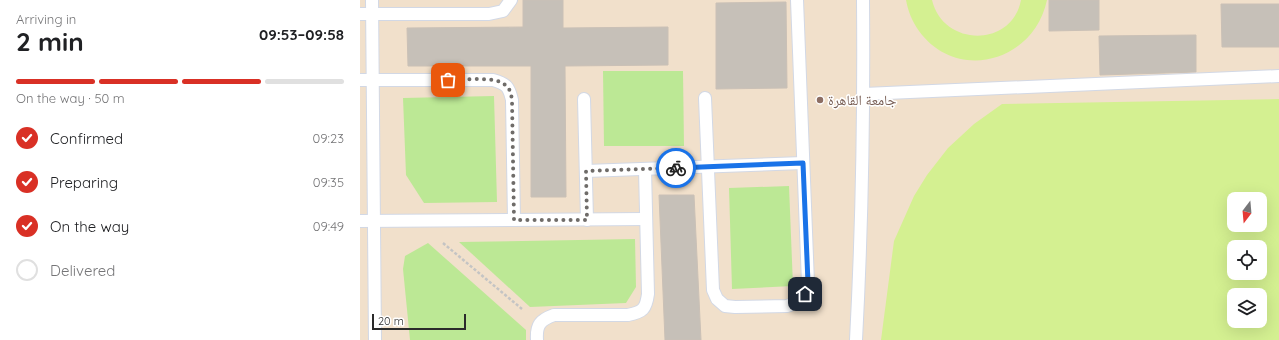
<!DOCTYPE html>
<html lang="en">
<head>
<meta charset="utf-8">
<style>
	:root { --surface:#fff; --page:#f6f6f6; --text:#202124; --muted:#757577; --line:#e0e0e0; --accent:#d93025 }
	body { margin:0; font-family:Quicksand,"Noto Naskh Arabic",sans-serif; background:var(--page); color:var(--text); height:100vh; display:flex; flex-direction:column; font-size:15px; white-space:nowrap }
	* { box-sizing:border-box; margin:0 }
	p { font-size:13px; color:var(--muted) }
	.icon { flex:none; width:22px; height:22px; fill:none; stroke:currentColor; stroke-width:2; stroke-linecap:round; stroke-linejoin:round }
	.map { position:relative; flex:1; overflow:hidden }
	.details { display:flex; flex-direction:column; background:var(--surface); width:360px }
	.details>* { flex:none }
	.needle { width:26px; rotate:196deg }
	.buttons { position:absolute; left:867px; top:192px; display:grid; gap:8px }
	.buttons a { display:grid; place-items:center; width:40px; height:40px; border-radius:8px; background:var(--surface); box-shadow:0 4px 16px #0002; font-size:20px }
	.scale { position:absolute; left:12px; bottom:10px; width:94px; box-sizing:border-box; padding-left:4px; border:2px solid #2b2b2b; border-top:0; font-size:11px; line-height:14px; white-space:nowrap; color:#2b2b2b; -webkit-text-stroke:3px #fff; paint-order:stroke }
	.pin { position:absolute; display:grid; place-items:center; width:34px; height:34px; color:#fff; margin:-17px; border-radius:8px; box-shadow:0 2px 6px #0006 }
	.courier { position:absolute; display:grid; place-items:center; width:40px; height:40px; margin:-20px; border:3px solid #1a73e8; border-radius:50%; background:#fff; color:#222; box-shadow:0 1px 5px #0007 }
	.summary em { font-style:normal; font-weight:700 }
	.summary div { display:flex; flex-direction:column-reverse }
	.summary { display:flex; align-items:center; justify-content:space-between; height:68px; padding:0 16px }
	h1 { font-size:26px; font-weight:700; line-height:30px }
	.bar { display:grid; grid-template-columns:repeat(4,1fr); gap:6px 4px; align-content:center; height:48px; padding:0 16px }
	.bar i { height:5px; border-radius:3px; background:var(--line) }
	.bar .current { background:var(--accent) }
	.bar p { grid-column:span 4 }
	ol { padding:0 16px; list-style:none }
	li { display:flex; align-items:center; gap:12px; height:44px }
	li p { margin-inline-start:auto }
	li .icon { padding:4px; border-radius:50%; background:var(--accent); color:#fff; stroke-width:4 }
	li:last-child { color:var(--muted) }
	li i { width:22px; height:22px; border:2px solid var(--line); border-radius:50% }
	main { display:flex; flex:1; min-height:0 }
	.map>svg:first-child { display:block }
	.education { fill:#f1e0cb; fill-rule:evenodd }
	.green { fill:#bce895 }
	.pitch { fill:#d4f091; fill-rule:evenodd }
	.building { fill:#c6c0b8; stroke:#cac0b6 }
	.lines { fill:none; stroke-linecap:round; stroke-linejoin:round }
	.service-casing { stroke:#d2d8e5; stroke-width:14 }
	.path { stroke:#c4c4c4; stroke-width:2.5; stroke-dasharray:3 2; stroke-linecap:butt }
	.service { stroke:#fff; stroke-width:12 }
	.done { stroke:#6f6c69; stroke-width:4; stroke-dasharray:0 7.2 }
	.route { stroke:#1a73e8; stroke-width:5 }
	.education-dot { fill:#8d6e63; stroke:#fff; stroke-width:1.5 }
	.labels { text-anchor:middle; stroke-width:3; stroke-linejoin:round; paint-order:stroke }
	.education-label { font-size:14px; fill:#785e54; stroke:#fff; text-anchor:start }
</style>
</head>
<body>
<main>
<section class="details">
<div class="summary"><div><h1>2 min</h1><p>Arriving in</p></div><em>09:53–09:58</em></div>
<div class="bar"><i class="current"></i><i class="current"></i><i class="current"></i><i></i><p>On the way · 50 m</p></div>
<ol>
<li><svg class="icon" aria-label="check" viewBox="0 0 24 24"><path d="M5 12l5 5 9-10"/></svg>Confirmed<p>09:23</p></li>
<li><svg class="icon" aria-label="check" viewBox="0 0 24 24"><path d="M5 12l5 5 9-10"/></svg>Preparing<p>09:35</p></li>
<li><svg class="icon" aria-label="check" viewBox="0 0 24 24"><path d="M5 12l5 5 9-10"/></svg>On the way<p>09:49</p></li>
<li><i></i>Delivered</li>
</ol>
</section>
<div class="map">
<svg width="919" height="340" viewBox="0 0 919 340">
	<rect width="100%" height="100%" fill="#eee4dd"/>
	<path class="education" d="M0,0H919V340H0ZM874,199H900V225H874ZM874,247H900V273H874ZM874,295H900V321H874Z"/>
	<g class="green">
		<polygon points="243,71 323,71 324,146 244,146"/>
		<polygon points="134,96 137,202 64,203 46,175 43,98"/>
		<polygon points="429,186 433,286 372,289 369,188"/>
		<polygon points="275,239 276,287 266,303 170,307 99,242"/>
		<polygon points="68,243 166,330 166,340 50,340 43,269 45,256"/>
	</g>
	<g class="pitch">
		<path d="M546,0H572C583,47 652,48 661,0H687C674,62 597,83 559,31C552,21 548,11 546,0Z"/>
		<path d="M919,99V340H521L534,241L554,196L567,175L588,148L614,124L642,104ZM874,199H900V225H874ZM874,247H900V273H874ZM874,295H900V321H874Z"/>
	</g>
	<g class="building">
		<polygon points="163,0 203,0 203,28 308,27 308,65 205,66 206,197 171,197 171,66 48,66 47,28 163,27"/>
		<polygon points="689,0 739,0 739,30 689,31"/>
		<polygon points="426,2 427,88 356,89 356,3"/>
		<polygon points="861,4 919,4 919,47 862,47"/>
		<polygon points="836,35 836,72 740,75 739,36"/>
		<polygon points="299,195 334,195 341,340 305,340"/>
	</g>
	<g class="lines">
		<defs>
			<g id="service">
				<polyline points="12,0 15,340"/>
				<polyline points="0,14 129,14 143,11 151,0"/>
				<path d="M0,80H133C147,84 149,87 152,100L154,220"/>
				<polyline points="504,94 919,76"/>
				<polyline points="345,98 353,290 357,299 365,306 375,307 427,306 438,302 445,294 448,283 437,0"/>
				<polyline points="224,99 227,220"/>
				<polyline points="226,171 443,163"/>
				<polyline points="0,221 286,219"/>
				<path d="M177,340C176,325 180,320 194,315H268C283,312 286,309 288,294L285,169"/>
				<path d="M496,340C502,227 504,113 503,0"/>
			</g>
		</defs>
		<use href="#service" class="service-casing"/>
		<polyline class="path" points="83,243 162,309"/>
		<use href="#service" class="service"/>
	</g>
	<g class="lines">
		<path class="done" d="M88,80C101,80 135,76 144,84C150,88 151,93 152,100L154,220H227L226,171L316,168"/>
		<polyline class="route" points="316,168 443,163 448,283 445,294"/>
	</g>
	<circle class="education-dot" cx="460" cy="100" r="4"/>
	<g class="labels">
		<g class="education-label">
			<text x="468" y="105">جامعة القاهرة</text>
		</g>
	</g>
</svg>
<div class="buttons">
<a><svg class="needle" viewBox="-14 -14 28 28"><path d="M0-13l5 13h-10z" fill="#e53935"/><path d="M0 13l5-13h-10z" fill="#757577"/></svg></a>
<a><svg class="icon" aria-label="locate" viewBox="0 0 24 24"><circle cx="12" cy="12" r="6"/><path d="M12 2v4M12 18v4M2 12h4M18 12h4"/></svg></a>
<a><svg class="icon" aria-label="layers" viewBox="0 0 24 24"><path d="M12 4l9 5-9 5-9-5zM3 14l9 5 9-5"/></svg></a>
</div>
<div class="scale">20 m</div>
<div class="pin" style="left:88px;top:80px;background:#ea580c"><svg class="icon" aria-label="bag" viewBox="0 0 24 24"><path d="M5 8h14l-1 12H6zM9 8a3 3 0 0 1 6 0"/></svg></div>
<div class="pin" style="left:445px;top:294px;background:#1f2937"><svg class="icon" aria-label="home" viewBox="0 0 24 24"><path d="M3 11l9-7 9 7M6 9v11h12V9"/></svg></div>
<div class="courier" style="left:316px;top:168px"><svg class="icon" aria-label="bike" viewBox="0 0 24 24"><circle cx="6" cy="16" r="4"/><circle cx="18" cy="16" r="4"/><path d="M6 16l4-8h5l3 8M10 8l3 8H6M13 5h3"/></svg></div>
</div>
</main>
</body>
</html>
